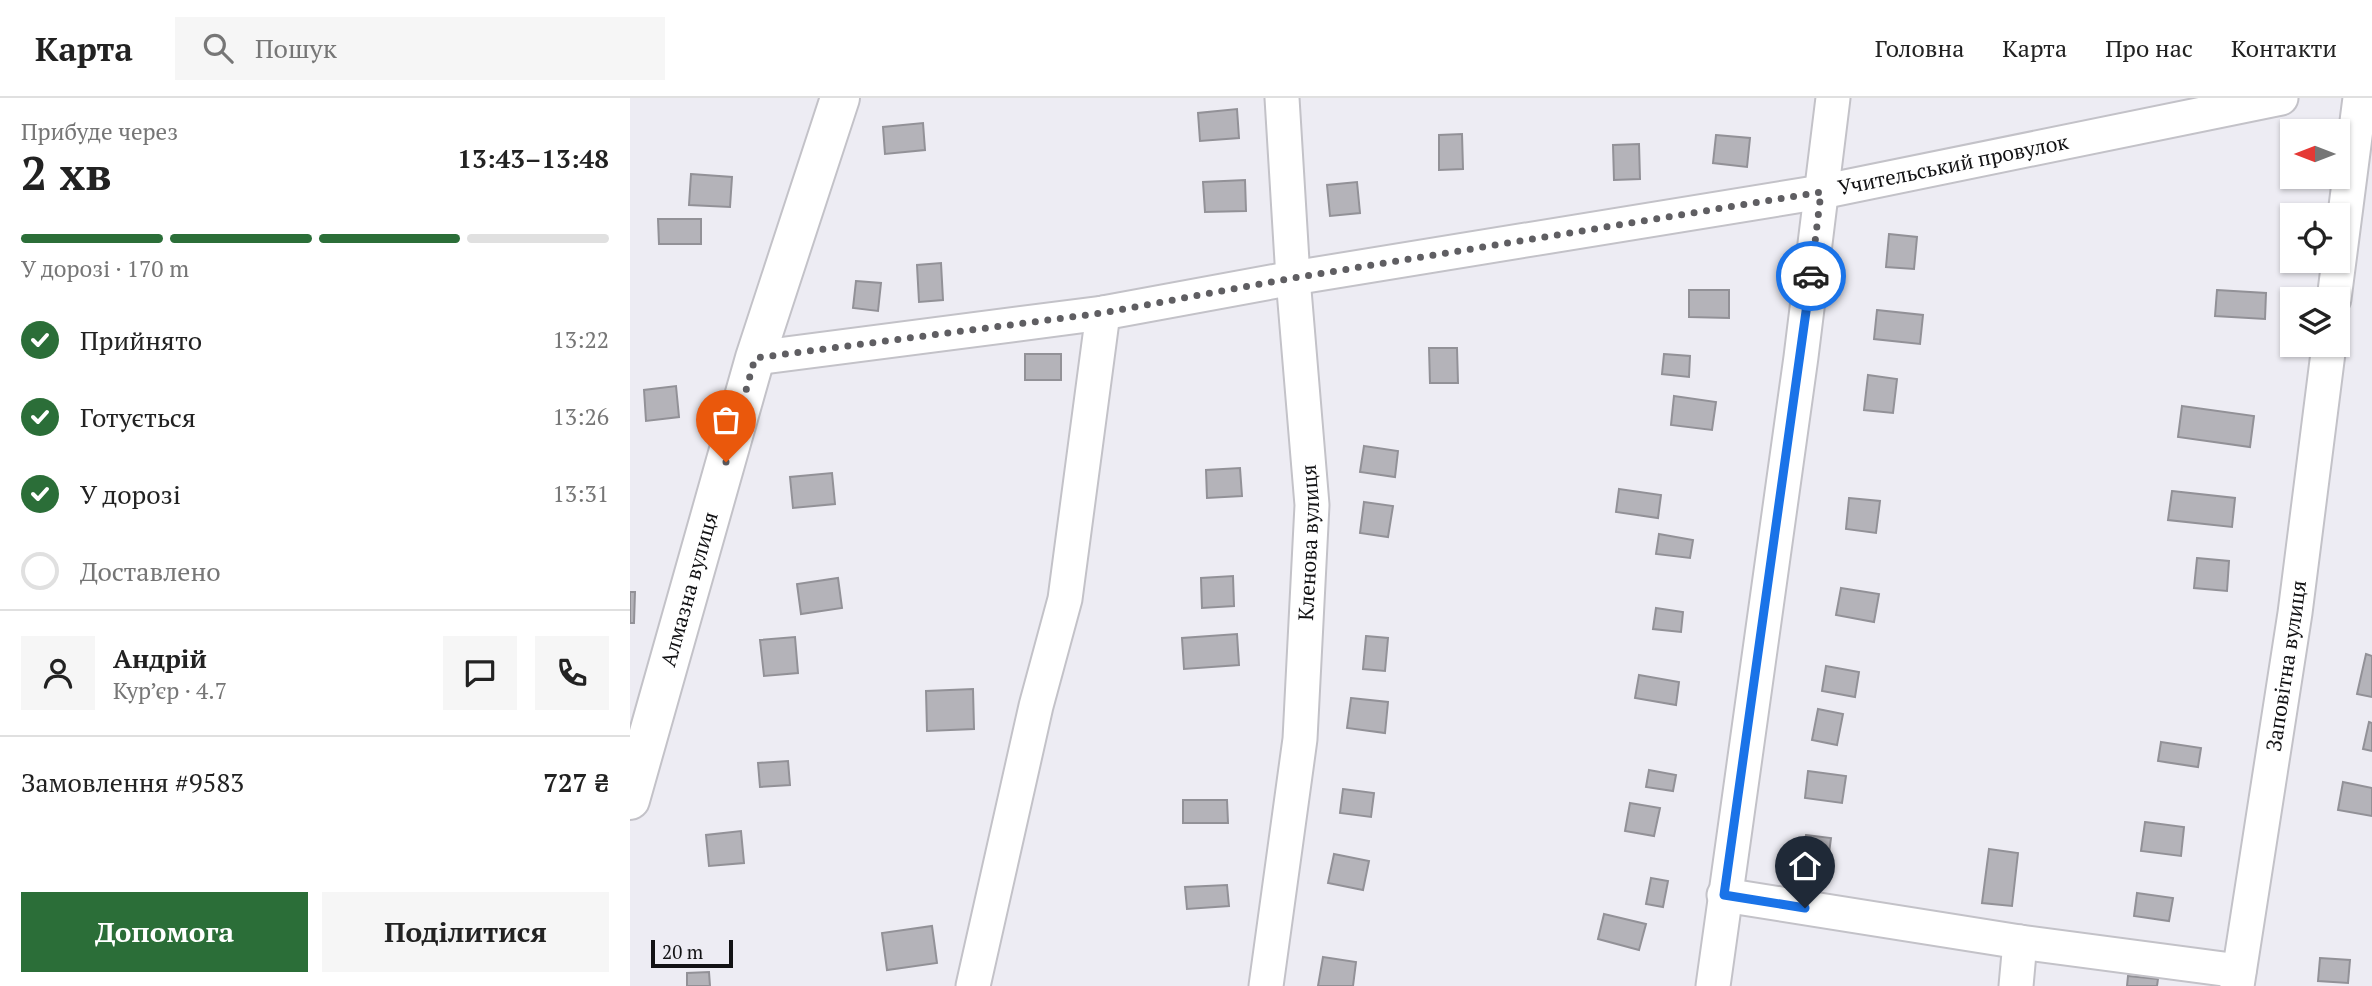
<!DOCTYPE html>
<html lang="uk">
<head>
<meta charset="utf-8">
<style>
	:root { --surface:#fff; --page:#f6f6f6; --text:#222; --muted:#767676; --line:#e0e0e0; --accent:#2b6e38 }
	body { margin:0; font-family:"PT Serif",serif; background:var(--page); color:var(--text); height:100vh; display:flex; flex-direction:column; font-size:26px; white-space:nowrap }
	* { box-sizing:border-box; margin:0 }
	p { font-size:23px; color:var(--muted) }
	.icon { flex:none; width:38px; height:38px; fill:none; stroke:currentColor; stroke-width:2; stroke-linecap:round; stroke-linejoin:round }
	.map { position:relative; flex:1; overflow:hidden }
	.panel { display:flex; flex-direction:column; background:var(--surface); width:630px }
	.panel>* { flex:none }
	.needle { width:46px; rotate:270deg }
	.tools { position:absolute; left:1650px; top:21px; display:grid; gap:14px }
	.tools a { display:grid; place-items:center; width:70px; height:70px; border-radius:0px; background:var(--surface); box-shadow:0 2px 5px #0004; font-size:35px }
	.scale { position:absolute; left:21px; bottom:18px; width:82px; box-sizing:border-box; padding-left:7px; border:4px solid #121214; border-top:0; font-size:19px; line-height:24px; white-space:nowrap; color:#121214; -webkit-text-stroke:5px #edecf3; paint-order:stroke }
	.pin { position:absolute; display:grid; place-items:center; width:60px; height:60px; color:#fff; margin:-72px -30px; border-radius:50% 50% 50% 0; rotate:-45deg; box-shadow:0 0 7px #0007 }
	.pin .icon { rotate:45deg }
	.courier { position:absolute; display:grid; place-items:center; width:70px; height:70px; margin:-35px; border:5px solid #1a73e8; border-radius:50%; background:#fff; color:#222; box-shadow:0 2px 9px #0007 }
	.summary em { font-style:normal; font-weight:800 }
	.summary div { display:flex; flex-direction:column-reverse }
	.summary { display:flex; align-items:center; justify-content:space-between; height:119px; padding:0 21px }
	h1 { font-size:46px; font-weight:800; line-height:52px }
	.bar { display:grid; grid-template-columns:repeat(4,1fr); gap:10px 7px; align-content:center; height:84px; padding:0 21px }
	.bar i { height:9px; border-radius:5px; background:var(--line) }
	.bar .selected { background:var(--accent) }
	.bar p { grid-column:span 4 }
	.line { display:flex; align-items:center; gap:18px; padding:0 21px; border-top:2px solid var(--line) }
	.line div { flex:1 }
	.round { display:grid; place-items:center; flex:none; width:74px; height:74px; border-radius:0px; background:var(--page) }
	ol { padding:0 21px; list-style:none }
	li { display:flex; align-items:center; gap:21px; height:77px }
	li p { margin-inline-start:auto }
	li .icon { padding:7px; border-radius:50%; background:var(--accent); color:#fff; stroke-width:4 }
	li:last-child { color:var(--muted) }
	li i { width:38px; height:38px; border:4px solid var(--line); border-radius:50% }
	.action { display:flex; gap:14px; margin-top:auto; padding:14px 21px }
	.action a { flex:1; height:80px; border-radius:0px; background:var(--accent); color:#fff; font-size:28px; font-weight:800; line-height:80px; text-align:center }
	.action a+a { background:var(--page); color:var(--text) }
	header { display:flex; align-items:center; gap:42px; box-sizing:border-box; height:98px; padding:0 35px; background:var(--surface); border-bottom:2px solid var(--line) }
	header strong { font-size:33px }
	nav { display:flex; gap:38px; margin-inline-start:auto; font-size:24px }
	.search { width:490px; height:63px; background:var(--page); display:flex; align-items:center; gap:18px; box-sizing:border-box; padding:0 24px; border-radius:0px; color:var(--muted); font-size:26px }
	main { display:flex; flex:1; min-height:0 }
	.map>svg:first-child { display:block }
	.building { fill:#b4b3b9; stroke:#929197; stroke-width:2 }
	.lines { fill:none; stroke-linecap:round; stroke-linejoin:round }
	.street-casing { stroke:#c3c2c8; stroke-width:37 }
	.secondary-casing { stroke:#c3c2c8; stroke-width:42 }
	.street { stroke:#fff; stroke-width:33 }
	.secondary { stroke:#fff; stroke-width:38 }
	.done { stroke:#5f5e62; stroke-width:7; stroke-dasharray:0 12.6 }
	.route { stroke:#1a73e8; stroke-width:9 }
	.labels { text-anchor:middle; stroke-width:7; stroke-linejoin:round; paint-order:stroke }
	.street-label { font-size:21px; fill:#121214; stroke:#edecf3 }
</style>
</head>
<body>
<header>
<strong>Карта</strong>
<div class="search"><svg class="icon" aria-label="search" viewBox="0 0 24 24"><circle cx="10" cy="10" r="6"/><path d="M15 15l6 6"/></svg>Пошук</div>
<nav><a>Головна</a><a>Карта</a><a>Про нас</a><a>Контакти</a></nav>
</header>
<main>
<section class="panel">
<div class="summary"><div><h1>2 хв</h1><p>Прибуде через</p></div><em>13:43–13:48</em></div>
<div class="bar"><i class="selected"></i><i class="selected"></i><i class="selected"></i><i></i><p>У дорозі · 170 m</p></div>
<ol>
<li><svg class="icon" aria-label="check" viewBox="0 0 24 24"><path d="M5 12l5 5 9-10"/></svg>Прийнято<p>13:22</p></li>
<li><svg class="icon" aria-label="check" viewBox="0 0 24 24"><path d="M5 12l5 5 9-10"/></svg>Готується<p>13:26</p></li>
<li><svg class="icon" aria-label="check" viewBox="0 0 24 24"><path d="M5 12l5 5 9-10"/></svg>У дорозі<p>13:31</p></li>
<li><i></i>Доставлено</li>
</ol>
<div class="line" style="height:126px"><a class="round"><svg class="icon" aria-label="person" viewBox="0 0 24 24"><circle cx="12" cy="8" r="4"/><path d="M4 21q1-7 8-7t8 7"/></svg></a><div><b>Андрій</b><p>Кур’єр · 4.7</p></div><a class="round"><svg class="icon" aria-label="chat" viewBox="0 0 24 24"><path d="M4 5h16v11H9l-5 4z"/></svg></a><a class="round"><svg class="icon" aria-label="phone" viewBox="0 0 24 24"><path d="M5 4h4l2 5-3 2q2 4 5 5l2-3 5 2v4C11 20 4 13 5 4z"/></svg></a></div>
<div class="line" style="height:91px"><div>Замовлення #9583</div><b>727 ₴</b></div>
<div class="action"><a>Допомога</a><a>Поділитися</a></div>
</section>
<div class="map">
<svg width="1742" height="888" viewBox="0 0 1742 888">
	<rect width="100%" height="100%" fill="#edecf3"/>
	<g class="building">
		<polygon points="607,11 609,40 570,43 568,15"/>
		<polygon points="293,25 295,52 255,56 253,29"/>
		<polygon points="832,36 833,71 809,72 809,37"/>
		<polygon points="1086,37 1120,40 1117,69 1083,65"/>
		<polygon points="1009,46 1010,81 984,82 983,47"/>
		<polygon points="61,76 102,79 100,109 59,107"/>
		<polygon points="615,82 616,113 575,114 573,84"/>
		<polygon points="727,84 730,115 700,118 697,87"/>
		<polygon points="28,121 71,121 71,146 29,146"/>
		<polygon points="1259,136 1287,139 1284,171 1256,169"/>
		<polygon points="311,165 313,202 289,204 287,167"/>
		<polygon points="226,183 251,185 248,213 223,210"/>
		<polygon points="1059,192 1099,192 1099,220 1059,219"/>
		<polygon points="1587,192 1636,195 1635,221 1585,218"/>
		<polygon points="1247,212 1293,217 1290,246 1244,241"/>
		<polygon points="799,250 827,250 828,285 800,285"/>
		<rect x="395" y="256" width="36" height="26"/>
		<polygon points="1034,256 1060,258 1059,279 1032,276"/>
		<polygon points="1238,277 1267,281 1263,315 1234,312"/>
		<polygon points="46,288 49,319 16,323 14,292"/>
		<polygon points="1044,298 1086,304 1082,332 1041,327"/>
		<polygon points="1552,308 1624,318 1620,349 1548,339"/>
		<polygon points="734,348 768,353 765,379 730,374"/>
		<polygon points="610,370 612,398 577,400 576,372"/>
		<polygon points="202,375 205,406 163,410 160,379"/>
		<polygon points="989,391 1031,397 1028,420 986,414"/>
		<polygon points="1542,393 1605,400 1602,429 1538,422"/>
		<polygon points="1219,400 1250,403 1246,435 1216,431"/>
		<polygon points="734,404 763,408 758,439 730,435"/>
		<polygon points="1029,436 1063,442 1060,460 1026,456"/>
		<polygon points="1567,460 1599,463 1597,493 1564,490"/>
		<polygon points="603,478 604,508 572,510 571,480"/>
		<polygon points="208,480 212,510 171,516 167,486"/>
		<polygon points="1211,490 1249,496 1244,524 1206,517"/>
		<polygon points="0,494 5,494 4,525 0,525"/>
		<polygon points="1026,510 1053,514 1051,534 1023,531"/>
		<polygon points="607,536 609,567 554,571 552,540"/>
		<polygon points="736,538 758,540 755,573 733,571"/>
		<polygon points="165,539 168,575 134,578 130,542"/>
		<polygon points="1736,556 1742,558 1742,599 1727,596"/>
		<polygon points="1196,568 1229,574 1225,599 1192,593"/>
		<polygon points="1009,577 1049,584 1046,607 1005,600"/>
		<polygon points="343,591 344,631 297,633 296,593"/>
		<polygon points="721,600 758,604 755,635 717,630"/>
		<polygon points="1188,611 1213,616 1207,647 1182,642"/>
		<polygon points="1739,624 1742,625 1742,653 1733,651"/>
		<polygon points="1531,644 1571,650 1568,669 1528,663"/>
		<polygon points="158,663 160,687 130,689 128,665"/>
		<polygon points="1019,672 1046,677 1043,693 1016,689"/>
		<polygon points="1178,673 1216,678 1212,705 1175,700"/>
		<polygon points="1713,684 1742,690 1742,718 1708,712"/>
		<polygon points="713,691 744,695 741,719 710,715"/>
		<polygon points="553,702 597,702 598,725 553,725"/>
		<polygon points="1000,705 1030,710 1024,738 995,733"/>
		<polygon points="1515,724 1554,729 1551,758 1511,753"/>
		<polygon points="111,733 114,765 79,768 76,737"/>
		<polygon points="1176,737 1201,740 1197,770 1173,767"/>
		<polygon points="1359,751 1388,755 1382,808 1352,805"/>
		<polygon points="704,756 739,763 733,792 698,785"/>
		<polygon points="1021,780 1038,783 1033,809 1016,806"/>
		<polygon points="597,787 599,808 557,811 555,789"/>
		<polygon points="1507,795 1543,800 1539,823 1504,818"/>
		<polygon points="974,816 1016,826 1009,852 968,841"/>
		<polygon points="302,828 307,865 257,872 252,835"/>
		<polygon points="693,859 726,864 723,888 688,888"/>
		<polygon points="1690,860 1720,862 1718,885 1688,883"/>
		<polygon points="79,874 80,888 57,888 57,875"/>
		<polygon points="1498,878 1528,881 1527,888 1497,888"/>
	</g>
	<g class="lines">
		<defs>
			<g id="street">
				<polyline points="1704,201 1730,0"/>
				<path id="s1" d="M125,260L473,215L663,180L1191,94L1651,0"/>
				<polyline points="1094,797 1390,844 1609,873"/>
				<polyline points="343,888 406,608 435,501 473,215"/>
				<path id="s2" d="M636,888L670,641L682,407L663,180L652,0"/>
				<polyline points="1083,888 1171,259 1203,0"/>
				<polyline points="1386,888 1390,844"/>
				<path id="s3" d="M1607,888L1665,515L1699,247"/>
			</g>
			<g id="secondary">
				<path id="s4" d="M0,702L125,260L210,0"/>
			</g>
		</defs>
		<use href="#street" class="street-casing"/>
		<use href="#secondary" class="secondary-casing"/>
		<use href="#street" class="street"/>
		<use href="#secondary" class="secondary"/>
	</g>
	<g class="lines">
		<polyline class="done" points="96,364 125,260 472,215 663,180 1191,94 1181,178"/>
		<polyline class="route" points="1175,810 1094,797 1181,178"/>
	</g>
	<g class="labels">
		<g class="street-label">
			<text dy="7" stroke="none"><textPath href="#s1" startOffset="1214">Учительський провулок</textPath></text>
			<text dy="7" stroke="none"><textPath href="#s2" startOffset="446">Кленова вулиця</textPath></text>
			<text dy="7" stroke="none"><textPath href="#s4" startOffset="219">Алмазна вулиця</textPath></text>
			<text dy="7" stroke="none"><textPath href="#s3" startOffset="324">Заповітна вулиця</textPath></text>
		</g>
	</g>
</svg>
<div class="tools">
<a><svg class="needle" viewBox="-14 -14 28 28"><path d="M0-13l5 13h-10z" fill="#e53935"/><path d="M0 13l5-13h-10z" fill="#767676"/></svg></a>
<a><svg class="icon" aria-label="locate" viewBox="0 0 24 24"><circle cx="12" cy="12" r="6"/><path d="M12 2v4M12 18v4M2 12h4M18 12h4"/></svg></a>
<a><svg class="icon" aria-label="layers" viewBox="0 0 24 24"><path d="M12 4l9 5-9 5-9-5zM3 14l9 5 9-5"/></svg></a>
</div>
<div class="scale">20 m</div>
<div class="pin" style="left:96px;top:364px;background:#ea580c"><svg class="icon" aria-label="bag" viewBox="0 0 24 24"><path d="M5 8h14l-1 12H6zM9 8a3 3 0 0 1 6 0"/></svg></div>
<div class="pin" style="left:1175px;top:810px;background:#1f2937"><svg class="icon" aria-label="home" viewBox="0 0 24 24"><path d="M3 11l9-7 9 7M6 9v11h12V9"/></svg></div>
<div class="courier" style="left:1181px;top:178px"><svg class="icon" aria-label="car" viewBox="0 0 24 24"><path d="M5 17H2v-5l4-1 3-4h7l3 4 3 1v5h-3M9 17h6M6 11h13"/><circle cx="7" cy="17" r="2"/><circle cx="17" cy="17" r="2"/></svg></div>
</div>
</main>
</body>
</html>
